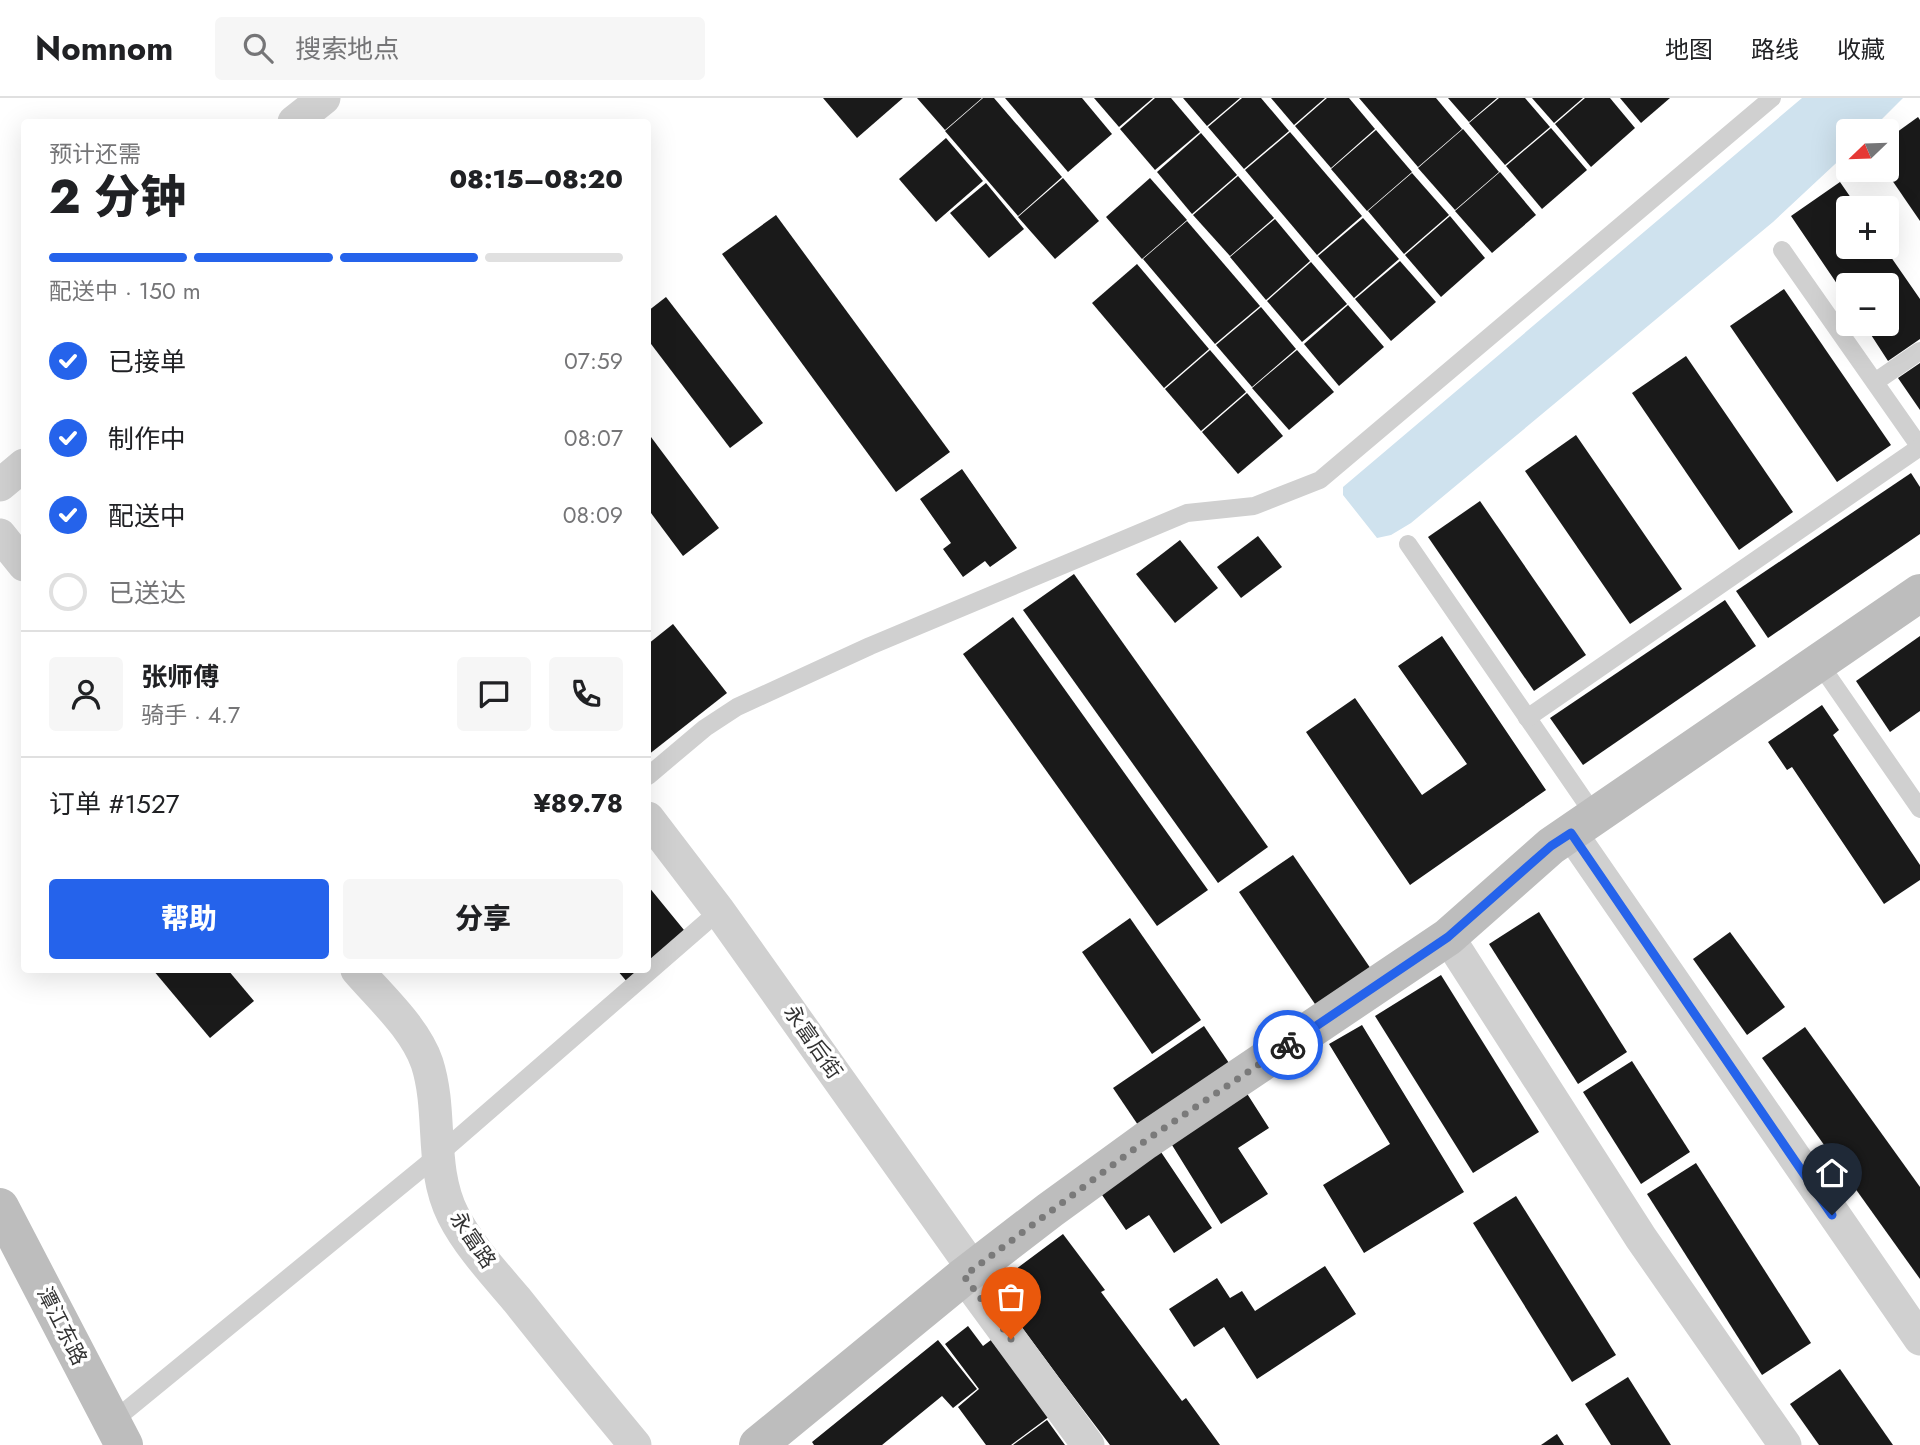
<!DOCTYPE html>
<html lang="zh">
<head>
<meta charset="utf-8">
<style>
	:root { --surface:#fff; --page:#f6f6f6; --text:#202124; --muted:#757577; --line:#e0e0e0; --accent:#2563eb }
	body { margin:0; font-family:Jost,"Noto Sans SC",sans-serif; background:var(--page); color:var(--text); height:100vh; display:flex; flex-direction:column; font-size:26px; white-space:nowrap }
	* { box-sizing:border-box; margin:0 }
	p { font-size:23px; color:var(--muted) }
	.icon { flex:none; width:38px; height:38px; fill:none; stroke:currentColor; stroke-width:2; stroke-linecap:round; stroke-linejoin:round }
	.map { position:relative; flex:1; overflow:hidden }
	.details { position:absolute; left:21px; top:21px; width:630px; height:854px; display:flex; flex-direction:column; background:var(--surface); border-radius:7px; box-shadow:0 7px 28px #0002 }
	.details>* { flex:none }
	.needle { width:46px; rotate:247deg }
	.tools { position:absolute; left:1836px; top:21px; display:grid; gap:14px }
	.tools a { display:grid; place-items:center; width:63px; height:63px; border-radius:7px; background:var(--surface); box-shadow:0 7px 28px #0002; font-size:35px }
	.pin { position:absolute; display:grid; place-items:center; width:60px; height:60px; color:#fff; margin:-72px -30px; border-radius:50% 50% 50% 0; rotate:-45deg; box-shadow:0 0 7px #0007 }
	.pin .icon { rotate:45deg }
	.courier { position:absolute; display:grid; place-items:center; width:70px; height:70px; margin:-35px; border:5px solid #2563eb; border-radius:50%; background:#fff; color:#222; box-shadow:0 2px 9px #0007 }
	.overview em { font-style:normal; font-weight:800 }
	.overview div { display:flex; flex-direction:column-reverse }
	.overview { display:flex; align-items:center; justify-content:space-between; height:119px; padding:0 28px }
	h1 { font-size:46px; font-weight:800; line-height:52px }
	.bar { display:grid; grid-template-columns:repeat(4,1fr); gap:10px 7px; align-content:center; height:84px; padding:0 28px }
	.bar i { height:9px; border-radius:5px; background:var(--line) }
	.bar .active { background:var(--accent) }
	.bar p { grid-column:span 4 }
	.line { display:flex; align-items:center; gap:18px; padding:0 28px; border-top:2px solid var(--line) }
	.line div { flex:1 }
	.round { display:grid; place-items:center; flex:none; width:74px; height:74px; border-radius:7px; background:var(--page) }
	ol { padding:0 28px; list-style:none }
	li { display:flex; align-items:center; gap:21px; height:77px }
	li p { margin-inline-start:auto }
	li .icon { padding:7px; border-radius:50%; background:var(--accent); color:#fff; stroke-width:4 }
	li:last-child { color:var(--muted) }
	li i { width:38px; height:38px; border:4px solid var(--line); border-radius:50% }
	.action { display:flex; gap:14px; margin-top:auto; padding:14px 28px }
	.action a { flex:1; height:80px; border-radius:7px; background:var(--accent); color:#fff; font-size:28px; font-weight:800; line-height:80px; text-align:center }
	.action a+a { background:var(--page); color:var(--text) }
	header { display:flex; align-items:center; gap:42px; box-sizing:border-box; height:98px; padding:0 35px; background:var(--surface); border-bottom:2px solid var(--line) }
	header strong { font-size:33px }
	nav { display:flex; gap:38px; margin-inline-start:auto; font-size:24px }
	.search { width:490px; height:63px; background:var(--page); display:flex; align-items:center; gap:18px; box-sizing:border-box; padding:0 24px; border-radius:7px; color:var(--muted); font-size:26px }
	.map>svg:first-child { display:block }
	.water { fill:#cfe2ee }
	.building { fill:#1a1a1a }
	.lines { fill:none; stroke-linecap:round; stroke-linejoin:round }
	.lane { stroke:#d0d0d0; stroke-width:18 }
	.street { stroke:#d0d0d0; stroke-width:33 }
	.secondary { stroke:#bdbdbd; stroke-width:38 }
	.done { stroke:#7a7a7a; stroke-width:7; stroke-dasharray:0 12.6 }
	.route { stroke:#2563eb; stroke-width:9 }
	.labels { text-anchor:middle; stroke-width:7; stroke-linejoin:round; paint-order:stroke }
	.street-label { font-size:21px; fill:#333; stroke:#fff }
</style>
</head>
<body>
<header>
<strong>Nomnom</strong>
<div class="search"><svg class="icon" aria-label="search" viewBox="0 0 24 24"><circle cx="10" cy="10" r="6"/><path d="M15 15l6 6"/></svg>搜索地点</div>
<nav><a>地图</a><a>路线</a><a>收藏</a></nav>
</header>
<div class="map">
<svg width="1920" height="1347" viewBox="0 0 1920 1347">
	<rect width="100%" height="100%" fill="#fff"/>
	<polygon class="water" points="1802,0 1903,0 1870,33 1848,33 1848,54 1773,124 1411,425 1391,437 1377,440 1343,397 1343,389"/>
	<g class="building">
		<polygon points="823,0 903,0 857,40"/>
		<polygon points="917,0 982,0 945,32"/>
		<polygon points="983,0 994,0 1062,79 1018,118 945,33"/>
		<polygon points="1005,0 1082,0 1112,36 1068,74"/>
		<polygon points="1094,0 1153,0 1119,29"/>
		<polygon points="1155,0 1171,0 1200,34 1155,72 1120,31"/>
		<polygon points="1183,0 1240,0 1207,28"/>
		<polygon points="1242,0 1261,0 1289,33 1244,71 1208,29"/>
		<polygon points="1271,0 1325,0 1294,27"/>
		<polygon points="1327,0 1349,0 1375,31 1331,70 1295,28"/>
		<polygon points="1359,0 1436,0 1462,31 1418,69"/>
		<polygon points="1448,0 1497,0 1469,24"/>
		<polygon points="1499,0 1525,0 1550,29 1505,67 1469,25"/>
		<polygon points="1532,0 1583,0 1554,25"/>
		<polygon points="1585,0 1610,0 1635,30 1591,69 1555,26"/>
		<polygon points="1620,0 1670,0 1641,25"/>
		<polygon points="1918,19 1920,22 1920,123 1885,72 1886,42"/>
		<polygon points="1551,30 1587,72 1542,111 1506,68"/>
		<polygon points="1463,31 1499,74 1455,112 1418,70"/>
		<polygon points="1376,32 1412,74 1367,113 1331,71"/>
		<polygon points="1290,34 1362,118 1317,157 1245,72"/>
		<polygon points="1201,35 1237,77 1192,116 1157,74"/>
		<polygon points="946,40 983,83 936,124 899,81"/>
		<polygon points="1500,74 1536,117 1492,155 1455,113"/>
		<polygon points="1412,75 1449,117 1404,156 1368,113"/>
		<polygon points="1238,78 1274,120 1230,158 1193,117"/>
		<polygon points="1063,80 1099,123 1055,161 1018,119"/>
		<polygon points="1150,80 1187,122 1142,161 1106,119"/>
		<polygon points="1840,84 1858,110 1848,110 1848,149 1884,149 1920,201 1920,241 1888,263 1864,226 1886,226 1886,187 1848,187 1848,202 1791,118"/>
		<polygon points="986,85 1024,131 989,160 950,115"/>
		<polygon points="776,117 950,354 896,394 722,156"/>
		<polygon points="1450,118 1485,160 1441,199 1405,157"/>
		<polygon points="1363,120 1399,161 1354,200 1318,158"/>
		<polygon points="1275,121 1310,163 1266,202 1230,159"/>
		<polygon points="1187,123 1260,208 1215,246 1143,161"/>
		<polygon points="1400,163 1436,204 1391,243 1355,201"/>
		<polygon points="1311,164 1347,206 1302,244 1267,203"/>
		<polygon points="1137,166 1209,251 1164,290 1092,205"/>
		<polygon points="1784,191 1891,347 1837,384 1730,228"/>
		<polygon points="666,199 763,325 730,350 648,242 648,213"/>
		<polygon points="1348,207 1384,249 1339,288 1304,246"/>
		<polygon points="1261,209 1296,251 1252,289 1216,247"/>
		<polygon points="1210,252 1246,294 1201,333 1165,291"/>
		<polygon points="1297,252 1334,294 1289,332 1252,290"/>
		<polygon points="1686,258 1793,414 1739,452 1632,295"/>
		<polygon points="1920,265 1920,312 1898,280"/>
		<polygon points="1247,295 1283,338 1238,376 1202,334"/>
		<polygon points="648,335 719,430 683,458 648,411"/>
		<polygon points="1576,337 1682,491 1630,526 1525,373"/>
		<polygon points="962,371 1017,450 990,469 985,463 963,479 943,451 951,445 920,401"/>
		<polygon points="1911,375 1920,389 1920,436 1768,540 1736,493"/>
		<polygon points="1480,403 1586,557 1534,593 1428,439"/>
		<polygon points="1258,438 1282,469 1241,500 1217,469"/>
		<polygon points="1180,442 1218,490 1175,525 1136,476"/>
		<polygon points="1074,476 1268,749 1218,785 1023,512"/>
		<polygon points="1725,502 1756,548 1583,667 1550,620"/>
		<polygon points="1013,519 1208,792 1157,828 963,556"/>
		<polygon points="673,526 727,595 648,657 648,546"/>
		<polygon points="1442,538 1546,692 1410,787 1306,634 1355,600 1422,697 1467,666 1398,568"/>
		<polygon points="1920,538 1920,613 1890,634 1856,583"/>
		<polygon points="1822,607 1839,632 1833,637 1920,767 1920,782 1884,806 1792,669 1787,672 1768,644"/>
		<polygon points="1293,757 1371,871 1317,909 1239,794"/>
		<polygon points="648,788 693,843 634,892 617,872 648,872"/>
		<polygon points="1539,814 1627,954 1578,986 1489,846"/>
		<polygon points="1130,820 1201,922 1152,956 1082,854"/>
		<polygon points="1730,834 1785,909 1747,937 1693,861"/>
		<polygon points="153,872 228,872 254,903 210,940"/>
		<polygon points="1441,877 1539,1034 1473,1075 1375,918"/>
		<polygon points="1362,927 1464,1094 1364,1155 1323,1087 1390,1046 1329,946"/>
		<polygon points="1204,928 1229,965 1138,1027 1113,990"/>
		<polygon points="1805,929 1920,1089 1920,1181 1762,960"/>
		<polygon points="1632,963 1690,1054 1641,1086 1583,994"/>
		<polygon points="1246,994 1269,1030 1238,1050 1268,1096 1221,1126 1172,1047"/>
		<polygon points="1161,1054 1212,1130 1174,1155 1149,1117 1126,1132 1100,1094"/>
		<polygon points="1696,1065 1811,1245 1762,1277 1647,1096"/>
		<polygon points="1516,1098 1616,1257 1572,1284 1473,1125"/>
		<polygon points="1063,1136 1105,1192 1101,1194 1182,1303 1186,1300 1220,1347 1110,1347 1060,1281 992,1189"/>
		<polygon points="1325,1168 1356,1216 1257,1281 1224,1229 1194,1249 1169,1211 1217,1180 1230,1200 1242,1193 1255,1213"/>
		<polygon points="968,1228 983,1248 991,1242 1050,1318 1011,1347 986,1347 958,1309 979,1291 945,1246"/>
		<polygon points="938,1242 977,1291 953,1310 942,1298 882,1347 814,1347 812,1344"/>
		<polygon points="1840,1271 1893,1347 1819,1347 1790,1306"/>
		<polygon points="1628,1279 1671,1347 1611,1347 1585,1306"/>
		<polygon points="1047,1322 1065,1347 1013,1347"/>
		<polygon points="1557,1336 1564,1347 1541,1347"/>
	</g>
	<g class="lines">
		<g class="lane">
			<polyline points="1782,152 1920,349"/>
			<polyline points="1875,284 1920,253"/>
			<polyline points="1408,446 1595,718"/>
			<polyline points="1819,565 1920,711"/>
			<polyline points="1527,620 1920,349"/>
			<polyline points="648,678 705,630 737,609 870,548 1187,415 1254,408 1320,382 1772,0"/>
			<polyline points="112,1324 437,1058 719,813"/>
		</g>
		<g class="street">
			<polyline points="294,24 324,0"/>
			<polyline points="0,387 24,367"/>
			<polyline points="0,437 24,467"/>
			<polyline points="648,720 719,813 974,1172"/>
			<polyline points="1571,735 1920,1241"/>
			<polyline points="1448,839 1641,1140 1785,1347"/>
			<path d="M357,872C381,900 415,930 427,965C443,1015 429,1069 453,1117C468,1147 495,1176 517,1202C556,1251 595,1299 635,1347"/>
			<polyline points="964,1178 1088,1347"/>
		</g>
		<g class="secondary">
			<polyline points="0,1109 124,1347"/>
			<polyline points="758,1347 964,1178 1050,1112 1145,1043 1448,839 1551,748 1920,495"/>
		</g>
	</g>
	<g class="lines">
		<polyline class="done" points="1011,1241 964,1178 1145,1043 1288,947"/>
		<polyline class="route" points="1288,947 1448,839 1551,748 1571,735 1832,1117"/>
	</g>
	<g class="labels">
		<g class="street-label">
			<text transform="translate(813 944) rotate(55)" y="7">永富后街</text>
			<text transform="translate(473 1142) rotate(56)" y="7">永富路</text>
			<text transform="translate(62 1228) rotate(63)" y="7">潭江东路</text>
		</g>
	</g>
</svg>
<div class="tools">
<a><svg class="needle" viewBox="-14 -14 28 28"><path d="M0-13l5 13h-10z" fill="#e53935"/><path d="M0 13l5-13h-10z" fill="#757577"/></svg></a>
<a>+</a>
<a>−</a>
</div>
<div class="pin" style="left:1011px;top:1241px;background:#ea580c"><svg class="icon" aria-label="bag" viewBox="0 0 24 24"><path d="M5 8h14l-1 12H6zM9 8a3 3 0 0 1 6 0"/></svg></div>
<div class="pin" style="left:1832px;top:1117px;background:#1f2937"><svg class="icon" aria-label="home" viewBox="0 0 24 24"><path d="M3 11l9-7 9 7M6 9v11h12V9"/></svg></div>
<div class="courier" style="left:1288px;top:947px"><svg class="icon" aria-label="bike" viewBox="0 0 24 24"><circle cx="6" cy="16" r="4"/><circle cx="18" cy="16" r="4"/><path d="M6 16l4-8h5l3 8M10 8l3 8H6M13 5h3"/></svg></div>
<section class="details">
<div class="overview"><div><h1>2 分钟</h1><p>预计还需</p></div><em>08:15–08:20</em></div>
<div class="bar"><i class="active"></i><i class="active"></i><i class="active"></i><i></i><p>配送中 · 150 m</p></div>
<ol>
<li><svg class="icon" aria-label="check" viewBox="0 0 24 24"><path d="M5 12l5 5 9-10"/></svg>已接单<p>07:59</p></li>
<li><svg class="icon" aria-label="check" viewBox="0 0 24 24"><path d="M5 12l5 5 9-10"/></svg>制作中<p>08:07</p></li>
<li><svg class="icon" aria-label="check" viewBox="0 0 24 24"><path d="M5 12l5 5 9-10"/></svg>配送中<p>08:09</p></li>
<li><i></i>已送达</li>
</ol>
<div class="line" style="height:126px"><a class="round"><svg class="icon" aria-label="person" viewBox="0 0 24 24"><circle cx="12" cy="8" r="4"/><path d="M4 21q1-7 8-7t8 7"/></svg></a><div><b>张师傅</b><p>骑手 · 4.7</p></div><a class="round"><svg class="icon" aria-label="chat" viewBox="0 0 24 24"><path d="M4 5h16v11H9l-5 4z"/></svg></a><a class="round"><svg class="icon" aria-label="phone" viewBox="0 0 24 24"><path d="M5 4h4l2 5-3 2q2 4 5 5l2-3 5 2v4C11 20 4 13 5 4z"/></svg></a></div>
<div class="line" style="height:91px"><div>订单 #1527</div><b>¥89.78</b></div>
<div class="action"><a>帮助</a><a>分享</a></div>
</section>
</div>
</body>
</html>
